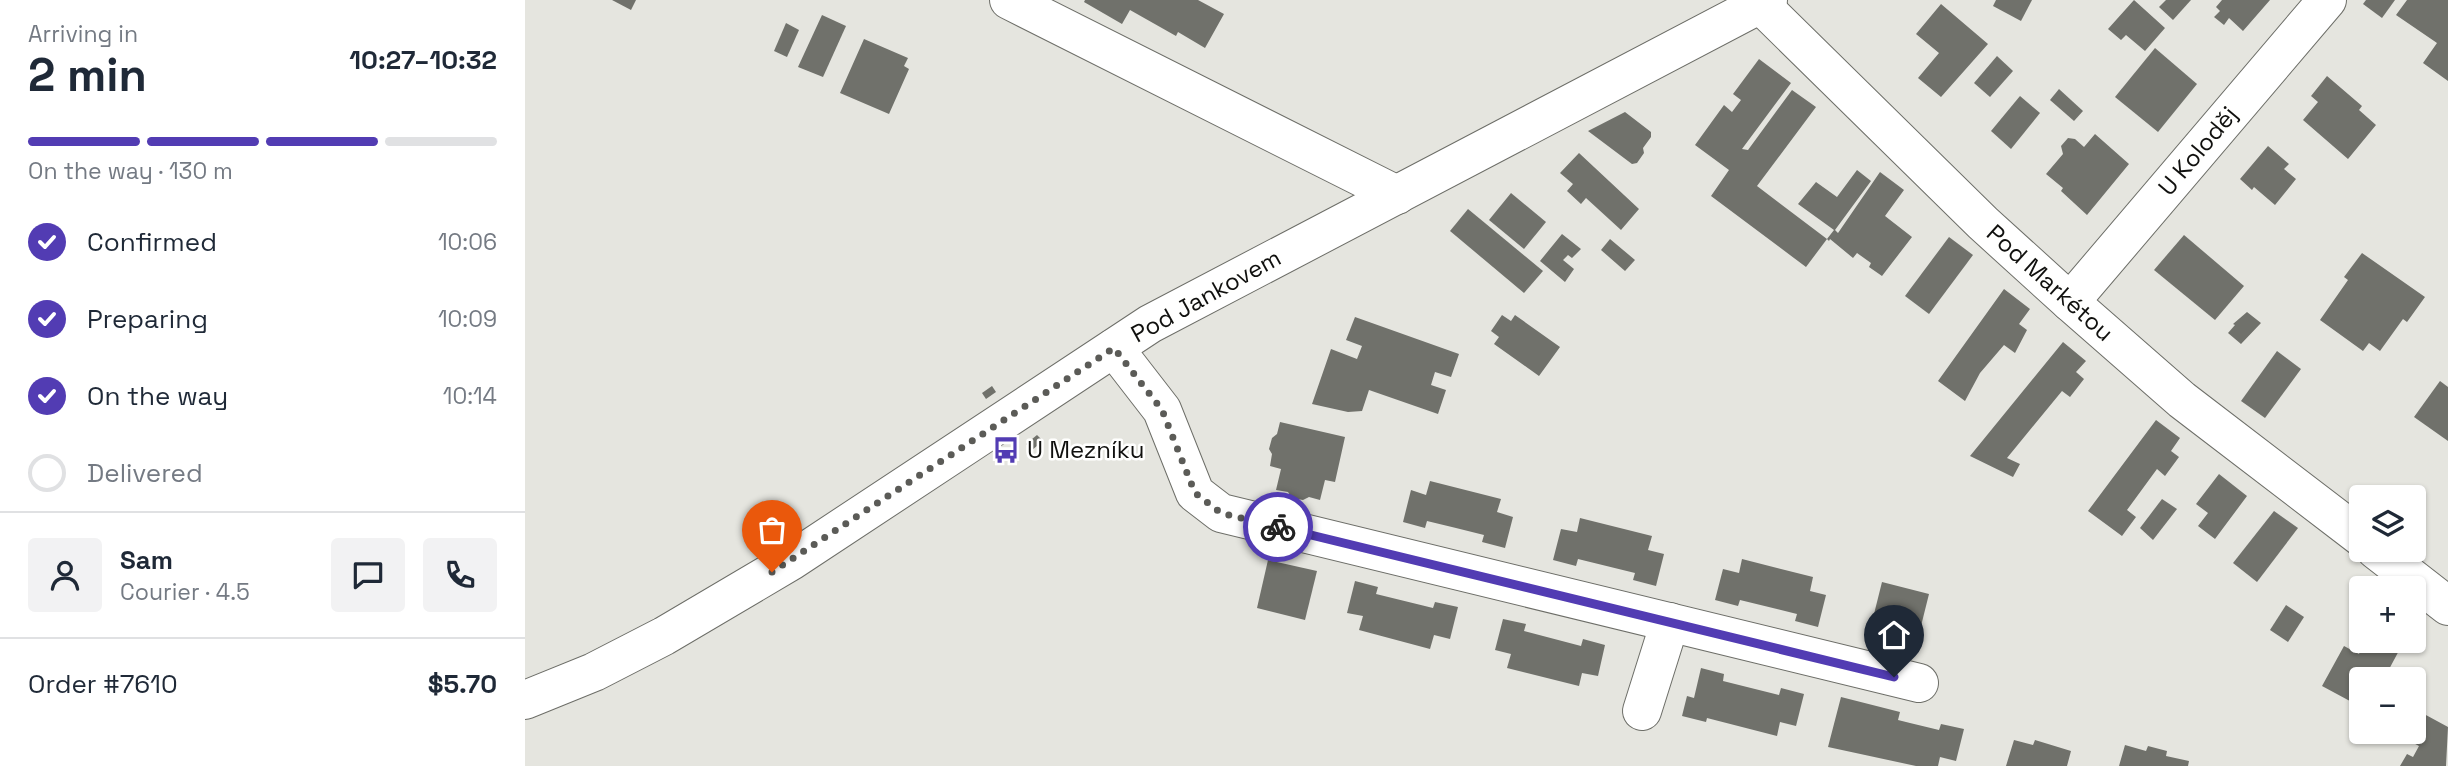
<!DOCTYPE html>
<html lang="en">
<head>
<meta charset="utf-8">
<style>
	:root { --surface:#fff; --page:#f2f2f3; --text:#1f2937; --muted:#747a83; --line:#e0e1e3; --accent:#523cb3 }
	body { margin:0; font-family:"Space Grotesk",sans-serif; background:var(--page); color:var(--text); height:100vh; display:flex; flex-direction:column; font-size:26px; white-space:nowrap }
	* { box-sizing:border-box; margin:0 }
	p { font-size:23px; color:var(--muted) }
	.icon { flex:none; width:38px; height:38px; fill:none; stroke:currentColor; stroke-width:2; stroke-linecap:round; stroke-linejoin:round }
	.map { position:relative; flex:1; overflow:hidden }
	.panel { display:flex; flex-direction:column; background:var(--surface); width:525px }
	.panel>* { flex:none }
	.buttons { position:absolute; left:1824px; top:485px; display:grid; gap:14px }
	.buttons a { display:grid; place-items:center; width:77px; height:77px; border-radius:7px; background:var(--surface); box-shadow:0 2px 5px #0004; font-size:35px }
	.pin { position:absolute; display:grid; place-items:center; width:60px; height:60px; color:#fff; margin:-72px -30px; border-radius:50% 50% 50% 0; rotate:-45deg; box-shadow:0 0 7px #0007 }
	.pin .icon { rotate:45deg }
	.courier { position:absolute; display:grid; place-items:center; width:70px; height:70px; margin:-35px; border:5px solid #523cb3; border-radius:50%; background:#fff; color:#222; box-shadow:0 2px 9px #0007 }
	.headline em { font-style:normal; font-weight:600 }
	.headline div { display:flex; flex-direction:column-reverse }
	.headline { display:flex; align-items:center; justify-content:space-between; height:119px; padding:0 28px }
	h1 { font-size:46px; font-weight:600; line-height:52px }
	.bar { display:grid; grid-template-columns:repeat(4,1fr); gap:10px 7px; align-content:center; height:84px; padding:0 28px }
	.bar i { height:9px; border-radius:5px; background:var(--line) }
	.bar .on { background:var(--accent) }
	.bar p { grid-column:span 4 }
	.line { display:flex; align-items:center; gap:18px; padding:0 28px; border-top:2px solid var(--line) }
	.line div { flex:1 }
	.round { display:grid; place-items:center; flex:none; width:74px; height:74px; border-radius:7px; background:var(--page) }
	ol { padding:0 28px; list-style:none }
	li { display:flex; align-items:center; gap:21px; height:77px }
	li p { margin-inline-start:auto }
	li .icon { padding:7px; border-radius:50%; background:var(--accent); color:#fff; stroke-width:4 }
	li:last-child { color:var(--muted) }
	li i { width:38px; height:38px; border:4px solid var(--line); border-radius:50% }
	main { display:flex; flex:1; min-height:0 }
	.map>svg:first-child { display:block }
	.building { fill:#70716b }
	.lines { fill:none; stroke-linecap:round; stroke-linejoin:round }
	.minor-casing { stroke:#6d6e68; stroke-width:40 }
	.minor { stroke:#fff; stroke-width:38 }
	.done { stroke:#5b5b57; stroke-width:7; stroke-dasharray:0 12.6 }
	.route { stroke:#523cb3; stroke-width:9 }
	.labels { text-anchor:middle; stroke-width:5; stroke-linejoin:round; paint-order:stroke }
	.street-label { font-size:24px; fill:#10100e; stroke:#fffffe }
	.poi-label { font-size:24px; fill:#10100e; stroke:#fffffe; text-anchor:start }
</style>
</head>
<body>
<main>
<section class="panel">
<div class="headline"><div><h1>2 min</h1><p>Arriving in</p></div><em>10:27–10:32</em></div>
<div class="bar"><i class="on"></i><i class="on"></i><i class="on"></i><i></i><p>On the way · 130 m</p></div>
<ol>
<li><svg class="icon" aria-label="check" viewBox="0 0 24 24"><path d="M5 12l5 5 9-10"/></svg>Confirmed<p>10:06</p></li>
<li><svg class="icon" aria-label="check" viewBox="0 0 24 24"><path d="M5 12l5 5 9-10"/></svg>Preparing<p>10:09</p></li>
<li><svg class="icon" aria-label="check" viewBox="0 0 24 24"><path d="M5 12l5 5 9-10"/></svg>On the way<p>10:14</p></li>
<li><i></i>Delivered</li>
</ol>
<div class="line" style="height:126px"><a class="round"><svg class="icon" aria-label="person" viewBox="0 0 24 24"><circle cx="12" cy="8" r="4"/><path d="M4 21q1-7 8-7t8 7"/></svg></a><div><b>Sam</b><p>Courier · 4.5</p></div><a class="round"><svg class="icon" aria-label="chat" viewBox="0 0 24 24"><path d="M4 5h16v11H9l-5 4z"/></svg></a><a class="round"><svg class="icon" aria-label="phone" viewBox="0 0 24 24"><path d="M5 4h4l2 5-3 2q2 4 5 5l2-3 5 2v4C11 20 4 13 5 4z"/></svg></a></div>
<div class="line" style="height:91px"><div>Order #7610</div><b>$5.70</b></div>
</section>
<div class="map">
<svg width="1923" height="766" viewBox="0 0 1923 766">
	<rect width="100%" height="100%" fill="#e5e5df"/>
	<g class="building">
		<polygon points="87,0 111,0 106,10"/>
		<polygon points="560,0 673,0 699,14 680,48 653,32 651,36 605,10 597,24 559,2"/>
		<polygon points="1471,0 1507,0 1496,21 1468,6"/>
		<polygon points="1609,0 1640,28 1620,51 1601,35 1596,40 1583,29"/>
		<polygon points="1641,0 1666,0 1648,20 1634,7"/>
		<polygon points="1697,0 1745,0 1718,31 1704,18 1699,25 1689,17 1695,11 1691,7"/>
		<polygon points="1841,0 1870,0 1857,18 1838,4"/>
		<polygon points="1882,0 1923,0 1923,81 1898,63 1912,43 1871,15"/>
		<polygon points="1416,4 1463,44 1416,97 1393,78 1414,53 1391,34"/>
		<polygon points="297,15 321,26 298,77 273,67"/>
		<polygon points="261,23 274,30 262,57 249,51"/>
		<polygon points="339,39 383,58 379,66 384,69 364,114 315,93"/>
		<polygon points="1630,48 1672,84 1633,132 1590,97"/>
		<polygon points="1472,56 1488,71 1465,97 1449,83"/>
		<polygon points="1234,59 1266,83 1217,149 1223,150 1267,90 1291,107 1232,186 1302,239 1281,267 1186,196 1204,170 1170,145 1199,105 1207,112 1216,100 1208,94"/>
		<polygon points="1802,76 1837,106 1834,110 1851,125 1823,159 1778,120 1793,102 1786,96"/>
		<polygon points="1534,89 1558,111 1549,121 1525,100"/>
		<polygon points="1495,96 1515,113 1486,149 1466,131"/>
		<polygon points="1100,112 1126,132 1126,137 1118,148 1119,153 1112,163 1107,164 1063,131"/>
		<polygon points="1570,134 1604,164 1562,215 1536,191 1538,188 1521,174 1538,154 1536,146 1543,138 1550,139 1559,147"/>
		<polygon points="1743,146 1764,164 1759,169 1771,179 1750,205 1729,187 1727,190 1715,179"/>
		<polygon points="1054,153 1114,209 1096,230 1061,198 1056,204 1042,191 1048,184 1035,173"/>
		<polygon points="1332,170 1346,181 1310,230 1313,233 1355,172 1379,190 1360,216 1387,237 1357,276 1344,267 1346,263 1332,253 1328,258 1305,239 1304,241 1302,239 1309,230 1273,204 1291,182 1312,197"/>
		<polygon points="986,193 1021,222 999,249 964,220"/>
		<polygon points="943,209 1018,271 999,293 925,231"/>
		<polygon points="1037,234 1056,249 1047,258 1043,255 1038,260 1049,269 1040,282 1015,261"/>
		<polygon points="1659,235 1719,286 1690,320 1629,270"/>
		<polygon points="1424,237 1448,255 1404,314 1380,296"/>
		<polygon points="1085,239 1110,260 1100,271 1076,250"/>
		<polygon points="1837,253 1900,297 1882,322 1878,319 1855,351 1844,343 1838,351 1795,320 1823,280 1819,277"/>
		<polygon points="1479,289 1505,309 1494,324 1502,330 1490,353 1479,345 1455,373 1440,401 1413,381"/>
		<polygon points="1722,312 1736,323 1716,344 1703,333 1710,325 1708,324"/>
		<polygon points="977,315 986,321 990,315 1035,347 1014,376 969,344 974,337 966,331"/>
		<polygon points="830,317 934,354 926,377 910,372 906,385 921,390 913,414 844,390 837,411 823,412 787,404 806,349 832,359 837,346 821,340"/>
		<polygon points="1538,342 1561,361 1551,372 1559,379 1545,397 1537,391 1482,458 1495,464 1488,477 1445,456"/>
		<polygon points="1752,351 1776,369 1740,418 1716,401"/>
		<polygon points="1915,381 1923,387 1923,441 1889,417"/>
		<polygon points="467,386 471,392 461,399 457,393"/>
		<polygon points="1631,420 1655,438 1646,451 1654,457 1640,476 1632,469 1602,510 1611,517 1597,536 1563,511"/>
		<polygon points="755,422 820,437 810,482 800,480 795,500 784,497 778,500 767,498 763,492 751,490 756,469 745,466 747,454 744,449 747,438 752,434"/>
		<polygon points="512,435 518,441 507,450 501,444"/>
		<polygon points="1694,474 1722,496 1690,539 1673,526 1683,513 1671,504"/>
		<polygon points="905,481 976,499 972,512 988,517 980,548 957,542 959,535 931,528 902,521 900,528 878,522 886,490 901,495"/>
		<polygon points="1637,499 1652,509 1628,540 1615,528"/>
		<polygon points="1749,511 1773,528 1732,582 1708,563"/>
		<polygon points="1055,518 1127,536 1123,550 1139,554 1131,586 1108,580 1110,573 1053,559 1051,566 1028,560 1036,529 1052,532"/>
		<polygon points="1217,559 1288,577 1285,591 1301,595 1293,627 1270,621 1272,614 1215,600 1213,606 1190,600 1198,569 1214,573"/>
		<polygon points="743,560 792,571 780,620 732,608"/>
		<polygon points="830,581 853,587 851,594 908,608 910,602 933,607 925,639 909,635 905,649 834,630 838,616 822,613"/>
		<polygon points="1357,582 1404,594 1393,638 1386,642 1378,640 1374,634 1346,626"/>
		<polygon points="1761,605 1779,617 1763,642 1745,630"/>
		<polygon points="1836,617 1836,640 1869,640 1877,645 1862,673 1858,671 1853,679 1836,679 1836,707 1797,686 1819,646 1834,654 1838,644 1824,637"/>
		<polygon points="978,619 1001,624 999,631 1056,646 1058,639 1080,645 1073,676 1057,673 1054,686 982,668 986,654 970,650"/>
		<polygon points="1176,668 1199,674 1198,681 1254,695 1256,688 1279,694 1271,726 1255,722 1252,736 1182,718 1181,722 1157,716 1162,696 1169,698"/>
		<polygon points="1316,697 1375,712 1373,720 1385,723 1414,730 1416,724 1439,729 1431,761 1415,757 1413,766 1391,766 1303,747"/>
		<polygon points="1888,708 1923,727 1921,766 1875,766 1882,754 1888,757 1894,746 1868,732 1888,732"/>
		<polygon points="1489,740 1508,745 1510,740 1546,751 1542,766 1481,766"/>
		<polygon points="1600,745 1621,751 1623,746 1642,751 1641,756 1664,761 1663,766 1594,766"/>
	</g>
	<g class="lines">
		<defs>
			<g id="minor">
				<polyline points="484,0 872,195"/>
				<polyline points="1231,0 1458,223 1545,302 1657,400 1836,537"/>
				<polyline points="1545,302 1802,0"/>
				<polyline points="589,348 637,410 670,493 696,513 1394,683"/>
				<polyline points="1851,550 1923,606"/>
				<polyline points="0,700 69,672 139,636 266,561 625,324 1243,0"/>
				<polyline points="1117,711 1145,622"/>
			</g>
		</defs>
		<use href="#minor" class="minor-casing"/>
		<use href="#minor" class="minor"/>
	</g>
	<g class="lines">
		<polyline class="done" points="247,572 589,348 637,410 670,493 696,513 753,527"/>
		<polyline class="route" points="753,527 1369,677"/>
	</g>
	<defs>
		<symbol id="bus-bare" viewBox="-9 -9 18 18"><path d="M-5-6H5V4H4V6H2V4H-2V6H-4V4H-5ZM-3.5-4V0h7V-4ZM-3.5 1.2v1.5H-2V1.2ZM2 1.2v1.5H3.5V1.2Z" fill="#523cb3" stroke="#fffffe" stroke-width="2.5" paint-order="stroke"/></symbol>
	</defs>
	<g fill-rule="evenodd">
		<use href="#bus-bare" x="462" y="431" width="38" height="38"/>
	</g>
	<g class="labels">
		<g class="street-label">
			<text transform="translate(1673 151) rotate(-50)" y="8">U Koloděj</text>
			<text transform="translate(1525 283) rotate(42)" y="8">Pod Markétou</text>
			<text transform="translate(681 296) rotate(-29)" y="8">Pod Jankovem</text>
		</g>
		<g class="poi-label">
			<text x="502" y="458">U Mezníku</text>
		</g>
	</g>
</svg>
<div class="buttons">
<a><svg class="icon" aria-label="layers" viewBox="0 0 24 24"><path d="M12 4l9 5-9 5-9-5zM3 14l9 5 9-5"/></svg></a>
<a>+</a>
<a>−</a>
</div>
<div class="pin" style="left:247px;top:572px;background:#ea580c"><svg class="icon" aria-label="bag" viewBox="0 0 24 24"><path d="M5 8h14l-1 12H6zM9 8a3 3 0 0 1 6 0"/></svg></div>
<div class="pin" style="left:1369px;top:677px;background:#1f2937"><svg class="icon" aria-label="home" viewBox="0 0 24 24"><path d="M3 11l9-7 9 7M6 9v11h12V9"/></svg></div>
<div class="courier" style="left:753px;top:527px"><svg class="icon" aria-label="bike" viewBox="0 0 24 24"><circle cx="6" cy="16" r="4"/><circle cx="18" cy="16" r="4"/><path d="M6 16l4-8h5l3 8M10 8l3 8H6M13 5h3"/></svg></div>
</div>
</main>
</body>
</html>
